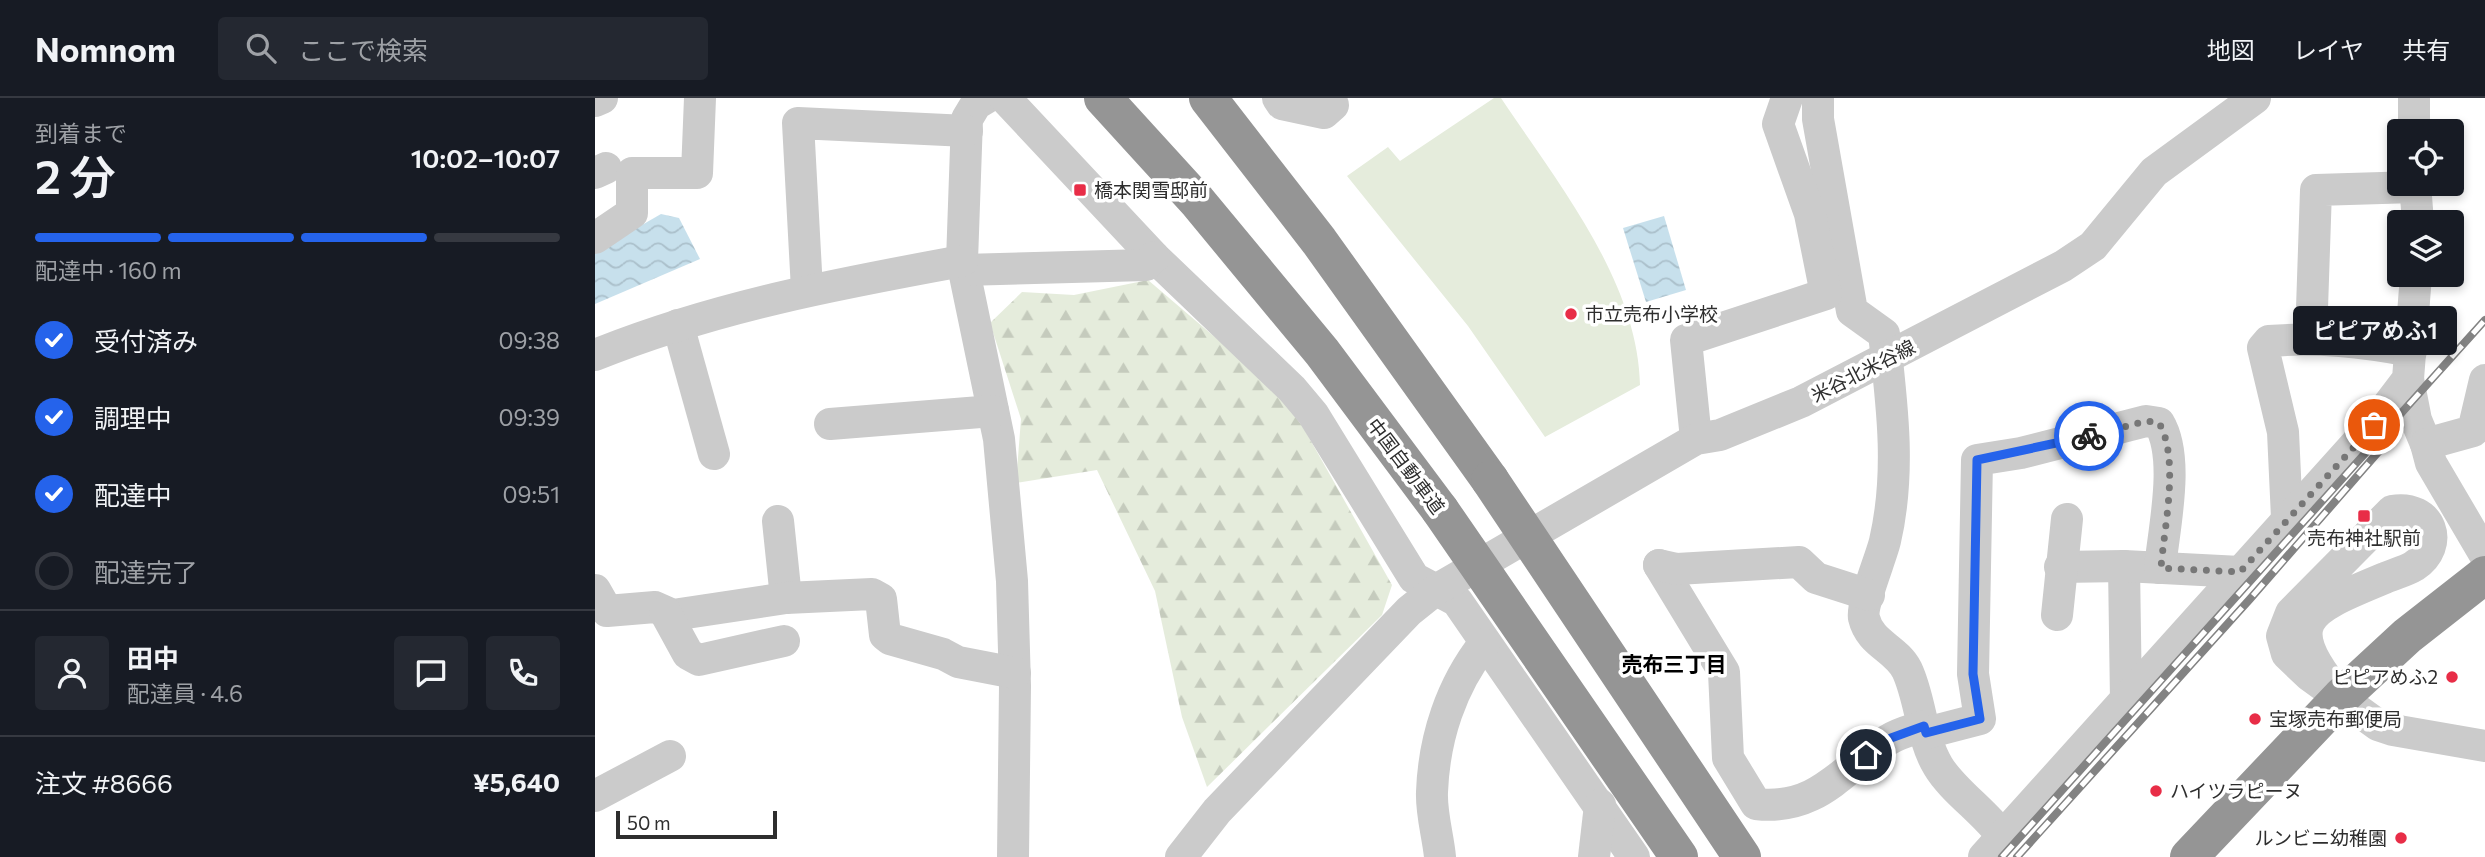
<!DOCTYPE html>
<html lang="ja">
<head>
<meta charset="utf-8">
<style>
	:root { --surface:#171b24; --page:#242831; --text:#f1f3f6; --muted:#9ea1a6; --line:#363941; --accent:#2563eb }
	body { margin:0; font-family:Commissioner,"Noto Sans JP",sans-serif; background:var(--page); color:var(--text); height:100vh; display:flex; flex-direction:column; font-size:26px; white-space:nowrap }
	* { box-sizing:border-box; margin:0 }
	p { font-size:23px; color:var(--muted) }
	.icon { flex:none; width:38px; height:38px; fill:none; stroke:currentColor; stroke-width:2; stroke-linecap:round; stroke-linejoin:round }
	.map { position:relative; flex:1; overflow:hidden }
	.panel { display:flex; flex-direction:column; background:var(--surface); width:595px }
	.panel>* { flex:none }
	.fabs { position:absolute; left:1792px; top:21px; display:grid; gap:14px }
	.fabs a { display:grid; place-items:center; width:77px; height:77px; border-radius:7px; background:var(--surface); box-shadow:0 4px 10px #0003; font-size:35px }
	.scale { position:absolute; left:21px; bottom:18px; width:161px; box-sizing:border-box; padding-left:7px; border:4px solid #2e2e2e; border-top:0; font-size:19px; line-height:24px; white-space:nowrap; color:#2e2e2e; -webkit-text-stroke:5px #fff; paint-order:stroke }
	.pin { position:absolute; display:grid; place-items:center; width:60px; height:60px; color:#fff; margin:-30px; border:4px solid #fff; border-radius:50%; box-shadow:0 2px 7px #0007 }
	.courier { position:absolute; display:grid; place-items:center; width:70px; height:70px; margin:-35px; border:5px solid #2563eb; border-radius:50%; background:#fff; color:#222; box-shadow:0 2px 9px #0007 }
	.bubble { position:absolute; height:49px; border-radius:7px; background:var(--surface); box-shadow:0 4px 10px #0003; font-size:23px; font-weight:600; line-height:49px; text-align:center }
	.headline em { font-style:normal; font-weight:600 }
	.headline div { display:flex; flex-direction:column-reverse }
	.headline { display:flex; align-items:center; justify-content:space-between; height:119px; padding:0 35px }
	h1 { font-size:46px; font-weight:600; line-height:52px }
	.bar { display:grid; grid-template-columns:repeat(4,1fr); gap:10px 7px; align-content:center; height:84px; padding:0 35px }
	.bar i { height:9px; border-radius:5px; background:var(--line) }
	.bar .selected { background:var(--accent) }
	.bar p { grid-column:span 4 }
	.line { display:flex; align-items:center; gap:18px; padding:0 35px; border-top:2px solid var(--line) }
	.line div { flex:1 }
	.round { display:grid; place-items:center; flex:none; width:74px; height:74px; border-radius:7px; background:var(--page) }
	ol { padding:0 35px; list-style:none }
	li { display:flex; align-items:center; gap:21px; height:77px }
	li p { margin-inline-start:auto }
	li .icon { padding:7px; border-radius:50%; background:var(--accent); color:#fff; stroke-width:4 }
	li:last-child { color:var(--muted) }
	li i { width:38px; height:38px; border:4px solid var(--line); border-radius:50% }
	header { display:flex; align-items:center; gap:42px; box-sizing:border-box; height:98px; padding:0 35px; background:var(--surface); border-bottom:2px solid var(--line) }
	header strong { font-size:33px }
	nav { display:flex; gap:38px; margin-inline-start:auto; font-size:24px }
	.search { width:490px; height:63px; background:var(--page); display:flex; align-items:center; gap:18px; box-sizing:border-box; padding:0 24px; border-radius:7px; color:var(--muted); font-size:26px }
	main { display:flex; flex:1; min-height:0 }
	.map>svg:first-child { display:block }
	.forest { fill:url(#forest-firs) }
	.garden { fill:#e5ecdc }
	.water { fill:url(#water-waves) }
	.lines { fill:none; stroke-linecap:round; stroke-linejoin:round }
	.minor { stroke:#cbcbcb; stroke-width:32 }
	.highway { stroke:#959595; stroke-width:38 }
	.rail-casing { stroke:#838383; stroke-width:8 }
	.rail { stroke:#fff; stroke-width:5; stroke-dasharray:16; stroke-linecap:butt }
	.highway-bridge { stroke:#959595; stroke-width:38 }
	.done { stroke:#777; stroke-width:7; stroke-dasharray:0 12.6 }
	.route { stroke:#2563eb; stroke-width:9 }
	.poi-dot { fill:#e82d47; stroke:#fff; stroke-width:2.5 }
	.labels { text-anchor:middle; stroke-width:7; stroke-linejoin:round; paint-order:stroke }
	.poi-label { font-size:19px; fill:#2e2e2e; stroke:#fff; text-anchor:start }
	.street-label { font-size:19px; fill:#2e2e2e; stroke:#fff }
	.neighbourhood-label { font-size:21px; font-weight:bold; fill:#000; stroke:#fff }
</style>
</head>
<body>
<header>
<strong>Nomnom</strong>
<div class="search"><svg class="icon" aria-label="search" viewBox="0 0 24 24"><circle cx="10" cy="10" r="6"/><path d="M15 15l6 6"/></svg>ここで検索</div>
<nav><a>地図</a><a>レイヤ</a><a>共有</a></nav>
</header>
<main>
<section class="panel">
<div class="headline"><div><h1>2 分</h1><p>到着まで</p></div><em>10:02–10:07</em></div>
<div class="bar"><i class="selected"></i><i class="selected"></i><i class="selected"></i><i></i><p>配達中 · 160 m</p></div>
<ol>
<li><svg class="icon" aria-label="check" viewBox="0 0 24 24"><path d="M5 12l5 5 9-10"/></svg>受付済み<p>09:38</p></li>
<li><svg class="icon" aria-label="check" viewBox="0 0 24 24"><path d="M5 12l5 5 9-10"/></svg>調理中<p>09:39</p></li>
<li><svg class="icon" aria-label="check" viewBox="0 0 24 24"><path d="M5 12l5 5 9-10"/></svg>配達中<p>09:51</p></li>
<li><i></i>配達完了</li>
</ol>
<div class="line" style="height:126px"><a class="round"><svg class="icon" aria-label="person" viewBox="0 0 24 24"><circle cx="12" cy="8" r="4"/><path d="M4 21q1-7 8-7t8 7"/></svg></a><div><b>田中</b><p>配達員 · 4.6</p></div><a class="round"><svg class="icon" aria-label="chat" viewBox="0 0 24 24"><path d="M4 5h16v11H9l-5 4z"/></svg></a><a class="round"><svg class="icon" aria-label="phone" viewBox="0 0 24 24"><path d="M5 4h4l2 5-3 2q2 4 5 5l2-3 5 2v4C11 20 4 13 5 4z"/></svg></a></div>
<div class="line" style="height:91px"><div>注文 #8666</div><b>¥5,640</b></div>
</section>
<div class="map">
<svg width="1890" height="759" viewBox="0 0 1890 759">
	<defs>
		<pattern id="forest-firs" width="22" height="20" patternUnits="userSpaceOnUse" patternTransform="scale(1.75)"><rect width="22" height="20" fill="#e5ecdc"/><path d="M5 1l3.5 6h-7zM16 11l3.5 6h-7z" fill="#c5cbbd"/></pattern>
		<pattern id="water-waves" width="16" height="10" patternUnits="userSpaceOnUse" patternTransform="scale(1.75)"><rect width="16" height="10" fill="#c7e0ec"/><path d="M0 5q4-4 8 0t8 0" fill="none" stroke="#abc0cb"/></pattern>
	</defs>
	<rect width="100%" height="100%" fill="#fff"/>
	<polygon class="forest" points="553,182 676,287 708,329 797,487 787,517 612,689 587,619 560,493 502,372 421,385 426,321 395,225 427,194 479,197"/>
	<path class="garden" d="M899,0H906C962,84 1043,183 1045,287L950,339L873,228L752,78L793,49L805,63Z"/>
	<g class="water">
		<polygon points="66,116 84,120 105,161 0,206 0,154"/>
		<polygon points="1069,118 1091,192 1051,204 1028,130"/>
	</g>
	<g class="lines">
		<g class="minor">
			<polyline points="391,0 381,6 372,21 367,163 404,341 417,483 420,588 418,759"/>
			<polyline points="410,0 559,159 697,291 718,316 819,480 862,503 1039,759"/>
			<polyline points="683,0 687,6 729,15 738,7"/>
			<path d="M1223,0V21L1257,213L1289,236C1297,306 1306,374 1290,443C1286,460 1266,507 1269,520C1275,546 1301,550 1312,572C1326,602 1326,640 1343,668C1357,692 1390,714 1408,739"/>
			<polyline points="1819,0 1819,33"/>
			<polyline points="0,3 7,0"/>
			<polyline points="0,75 11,70"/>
			<polyline points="1820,86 1823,124"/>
			<polyline points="0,140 37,115 37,75 102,75 105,0"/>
			<polyline points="368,172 551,167 559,159"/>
			<polyline points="212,192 203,25 372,33"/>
			<polyline points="83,227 119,356"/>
			<polyline points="1716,240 1721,92 1820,89"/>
			<path d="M0,257C119,209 241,186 367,163"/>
			<polyline points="1813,281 1821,322 1831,346"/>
			<polyline points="1890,282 1878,333 1831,346 1836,365 1890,457"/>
			<polyline points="235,326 398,313"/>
			<polyline points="1101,341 1091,242 1231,196 1215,116 1183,26 1192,0"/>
			<path d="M1692,420L1688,334L1668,250L1674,243C1723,239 1767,244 1816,253"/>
			<polyline points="183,423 191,500"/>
			<path d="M1064,467L1129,574L1133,660L1161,706C1223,713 1247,671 1293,642C1304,635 1317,632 1329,628"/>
			<polyline points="1064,467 1082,471 1204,464 1221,480 1274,497"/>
			<polyline points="1529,468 1531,603"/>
			<polyline points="1465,469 1529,468 1645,474"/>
			<polyline points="0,492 12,513 60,509 78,517 191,500 277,496 286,501 290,537 295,541 348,556 363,564 420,575"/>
			<polyline points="70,514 93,556 104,562 189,543"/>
			<polyline points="1462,517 1472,421"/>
			<path d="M1746,599C1682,522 1713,512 1790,480C1799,476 1811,473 1819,468C1851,447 1836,406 1797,413L1696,515L1687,538L1692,556L1714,577L1783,627L1798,632L1890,648"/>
			<path d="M1331,635L1385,621L1378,576L1382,362L1426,355L1551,323L1564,325C1585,360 1569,429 1565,470"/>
			<polyline points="0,698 75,658"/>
			<polyline points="586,759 622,713 814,513 839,493 1101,341 1125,337 1206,304 1468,168 1498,148 1559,74 1660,0"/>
			<path d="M845,759C843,738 836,715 837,694C839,640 856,588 889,546"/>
			<polyline points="999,759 1005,707"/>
			<polyline points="1389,759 1778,327 1813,281 1821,177"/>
		</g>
		<g class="highway">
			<polyline points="508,0 602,103 727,254 845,412"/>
			<polyline points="613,0 724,143 895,382"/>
			<polyline points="1594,759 1746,599 1812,538 1890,477"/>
		</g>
		<defs>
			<g id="rail">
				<polyline points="1407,759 1890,222"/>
				<polyline points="1422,759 1655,501 1805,329"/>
			</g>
		</defs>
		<use href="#rail" class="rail-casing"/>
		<use href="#rail" class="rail"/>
		<g class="highway-bridge">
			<polyline points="895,382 1147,759"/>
			<polyline points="845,412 1084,759"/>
		</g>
	</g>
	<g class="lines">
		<path class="done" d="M1494,338L1551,323L1564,325C1585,361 1569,429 1566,470L1645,474L1779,327"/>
		<polyline class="route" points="1271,657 1296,640 1329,628 1331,635 1385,621 1378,576 1382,362 1494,338"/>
	</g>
	<g class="poi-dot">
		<rect x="478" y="85" width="14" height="14" rx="3.5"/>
		<circle cx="976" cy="216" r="7"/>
		<rect x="1762" y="411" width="14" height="14" rx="3.5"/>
		<circle cx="1857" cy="579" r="7"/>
		<circle cx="1660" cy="621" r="7"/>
		<circle cx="1561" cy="693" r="7"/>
		<circle cx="1806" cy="740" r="7"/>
	</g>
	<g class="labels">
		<g class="poi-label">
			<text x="499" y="99">橋本関雪邸前</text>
			<text x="990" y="223">市立売布小学校</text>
			<text x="1769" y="447" text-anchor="middle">売布神社駅前</text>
			<text x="1843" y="586" text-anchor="end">ピピアめふ2</text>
			<text x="1674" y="628">宝塚売布郵便局</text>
			<text x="1575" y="700">ハイツラピーヌ</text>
			<text x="1792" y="747" text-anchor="end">ルンビニ幼稚園</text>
		</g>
		<g class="street-label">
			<text transform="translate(1268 273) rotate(-27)" y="7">米谷北米谷線</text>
			<text transform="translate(811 368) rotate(53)" y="7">中国自動車道</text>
		</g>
		<g class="neighbourhood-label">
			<text x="1079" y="574">売布三丁目</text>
		</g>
	</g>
</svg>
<div class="fabs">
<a><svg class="icon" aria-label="locate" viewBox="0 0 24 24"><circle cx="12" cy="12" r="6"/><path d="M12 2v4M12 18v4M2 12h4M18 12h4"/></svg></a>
<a><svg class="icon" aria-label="layers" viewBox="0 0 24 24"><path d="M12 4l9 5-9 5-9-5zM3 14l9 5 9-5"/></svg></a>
</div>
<div class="scale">50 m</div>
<div class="pin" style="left:1779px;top:327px;background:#ea580c"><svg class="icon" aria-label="bag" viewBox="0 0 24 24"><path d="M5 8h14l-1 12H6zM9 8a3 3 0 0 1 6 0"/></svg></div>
<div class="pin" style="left:1271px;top:657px;background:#1f2937"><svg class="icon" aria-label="home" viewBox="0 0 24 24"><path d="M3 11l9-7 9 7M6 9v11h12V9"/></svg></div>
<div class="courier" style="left:1494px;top:338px"><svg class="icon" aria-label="bike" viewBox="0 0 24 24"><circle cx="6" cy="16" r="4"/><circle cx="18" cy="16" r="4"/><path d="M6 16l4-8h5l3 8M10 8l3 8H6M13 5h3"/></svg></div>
<div class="bubble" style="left:1698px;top:208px;width:164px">ピピアめふ1</div>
</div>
</main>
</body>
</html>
